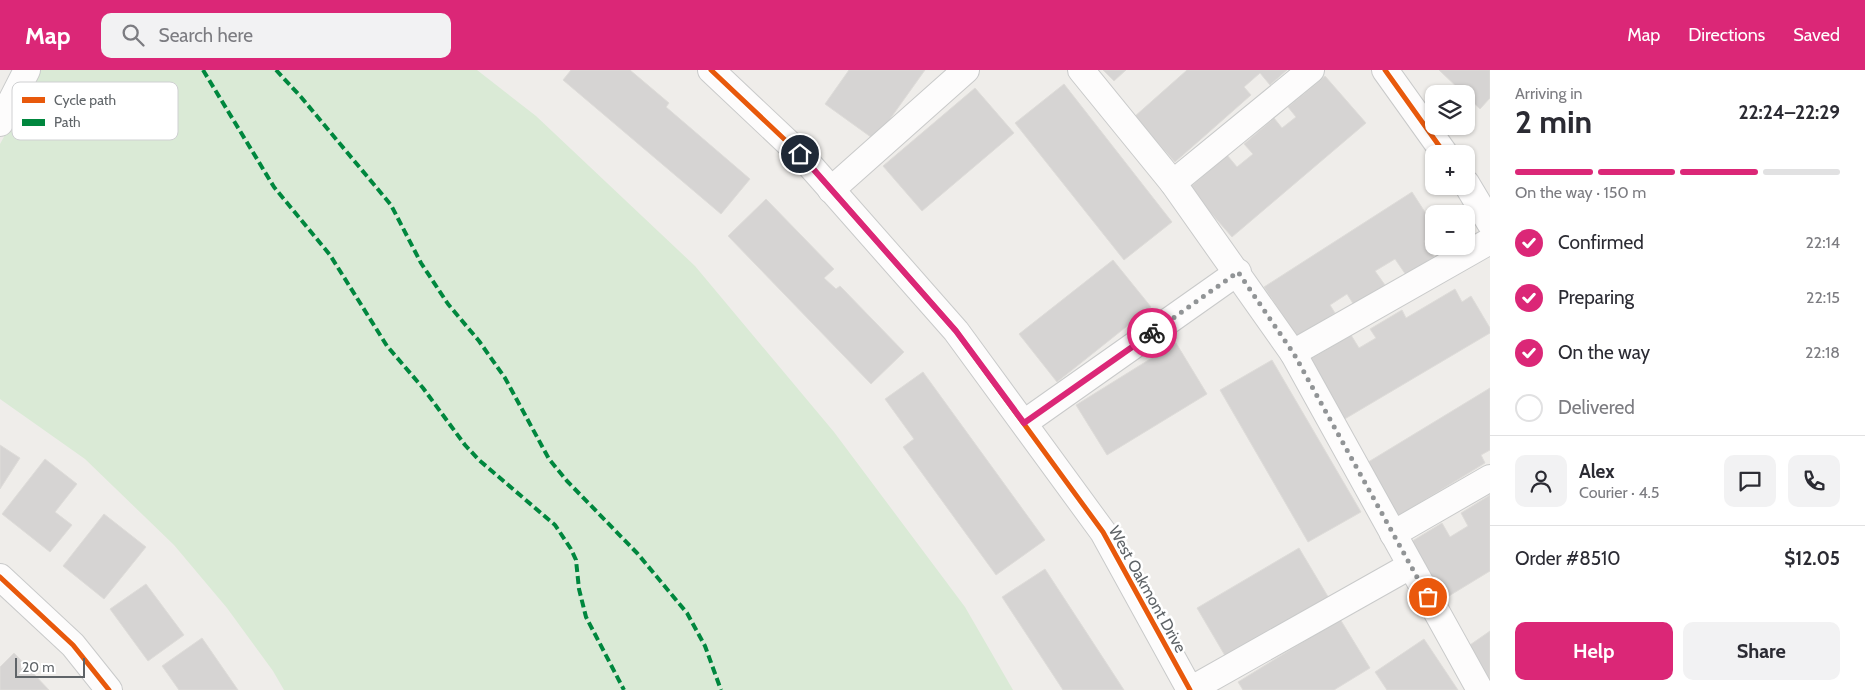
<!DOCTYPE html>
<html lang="en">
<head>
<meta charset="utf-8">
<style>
	:root { --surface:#fff; --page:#f2f2f3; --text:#2b2b33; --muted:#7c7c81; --line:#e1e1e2; --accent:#db2777 }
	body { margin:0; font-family:Cabin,sans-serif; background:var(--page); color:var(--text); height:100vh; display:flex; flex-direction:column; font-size:19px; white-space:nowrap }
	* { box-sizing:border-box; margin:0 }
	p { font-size:16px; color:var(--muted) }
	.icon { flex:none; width:28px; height:28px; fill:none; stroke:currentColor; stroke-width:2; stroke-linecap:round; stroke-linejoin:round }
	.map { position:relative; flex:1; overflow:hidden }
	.details { display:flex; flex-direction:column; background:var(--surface); width:375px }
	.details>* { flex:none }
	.controls { position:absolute; left:1425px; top:15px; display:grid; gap:10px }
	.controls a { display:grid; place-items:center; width:50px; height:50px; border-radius:10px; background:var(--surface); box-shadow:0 1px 4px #0004; font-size:25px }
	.scale { position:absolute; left:15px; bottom:12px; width:70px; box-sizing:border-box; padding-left:5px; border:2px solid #5f6468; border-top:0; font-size:14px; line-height:18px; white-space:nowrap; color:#5f6468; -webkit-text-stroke:4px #fff; paint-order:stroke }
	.pin { position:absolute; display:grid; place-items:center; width:42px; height:42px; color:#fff; margin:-21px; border:2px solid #fff; border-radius:50%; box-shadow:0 1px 5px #0007 }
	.courier { position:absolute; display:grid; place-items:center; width:50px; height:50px; margin:-25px; border:4px solid #db2777; border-radius:50%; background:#fff; color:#222; box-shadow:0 1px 6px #0007 }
	.summary em { font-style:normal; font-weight:700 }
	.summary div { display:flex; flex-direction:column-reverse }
	.summary { display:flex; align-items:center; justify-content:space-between; height:85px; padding:0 25px }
	h1 { font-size:32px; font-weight:700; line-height:38px }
	.bar { display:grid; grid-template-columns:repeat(4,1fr); gap:8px 5px; align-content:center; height:60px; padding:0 25px }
	.bar i { height:6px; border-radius:4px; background:var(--line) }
	.bar .current { background:var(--accent) }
	.bar p { grid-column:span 4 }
	.line { display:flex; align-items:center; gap:12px; padding:0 25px; border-top:1px solid var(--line) }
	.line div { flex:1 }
	.round { display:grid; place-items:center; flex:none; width:52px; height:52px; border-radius:10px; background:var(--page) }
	ol { padding:0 25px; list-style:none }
	li { display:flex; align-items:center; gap:15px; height:55px }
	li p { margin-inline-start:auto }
	li .icon { padding:5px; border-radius:50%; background:var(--accent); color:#fff; stroke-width:4 }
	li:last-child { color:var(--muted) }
	li i { width:28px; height:28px; border:2px solid var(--line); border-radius:50% }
	.action { display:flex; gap:10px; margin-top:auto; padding:10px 25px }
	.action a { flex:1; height:58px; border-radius:10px; background:var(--accent); color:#fff; font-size:20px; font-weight:700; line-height:58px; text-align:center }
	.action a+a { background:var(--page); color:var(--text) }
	header { display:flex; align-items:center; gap:30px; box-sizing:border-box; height:70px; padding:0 25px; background:var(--accent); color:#fff }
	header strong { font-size:24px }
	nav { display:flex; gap:28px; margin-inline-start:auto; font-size:18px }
	.search { width:350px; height:45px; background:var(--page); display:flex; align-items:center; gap:12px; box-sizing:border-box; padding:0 18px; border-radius:10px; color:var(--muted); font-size:19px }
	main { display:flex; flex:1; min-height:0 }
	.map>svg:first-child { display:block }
	.green { fill:#daead6 }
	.building { fill:#d6d4d3; stroke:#dedcd9 }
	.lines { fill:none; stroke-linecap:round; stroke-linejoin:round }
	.minor-casing { stroke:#c9caca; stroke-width:28 }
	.minor { stroke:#fdfcfc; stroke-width:26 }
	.quiet { stroke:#00873e; stroke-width:4; stroke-dasharray:8 4; stroke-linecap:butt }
	.cycleway-casing { stroke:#fff; stroke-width:8 }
	.cycleway { stroke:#e8590c; stroke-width:5 }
	.done { stroke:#919496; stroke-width:5; stroke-dasharray:0 9 }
	.route { stroke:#db2777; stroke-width:6 }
	.labels { text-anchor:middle; stroke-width:5; stroke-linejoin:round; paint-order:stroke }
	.street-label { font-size:16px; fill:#5f6468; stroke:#fff }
	.key { fill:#fff; stroke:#cfd0d2; stroke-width:1 }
	.key-label { font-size:14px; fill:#5f6468 }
</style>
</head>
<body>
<header>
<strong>Map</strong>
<div class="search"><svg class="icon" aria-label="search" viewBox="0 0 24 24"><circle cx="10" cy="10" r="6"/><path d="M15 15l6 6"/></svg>Search here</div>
<nav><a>Map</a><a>Directions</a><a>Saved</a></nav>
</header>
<main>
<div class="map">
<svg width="1490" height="620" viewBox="0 0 1490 620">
	<rect width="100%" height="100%" fill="#efedea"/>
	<polygon class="green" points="41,0 477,0 536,46 695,196 834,362 965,537 1013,620 284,620 273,601 227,538 174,475 85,389 0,329 0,74"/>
	<g class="building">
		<polygon points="571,0 630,0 669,33 666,37 750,109 721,144 563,10"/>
		<polygon points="849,0 925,0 875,70 825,34"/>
		<polygon points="1103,0 1126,0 1114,11"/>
		<polygon points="1187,0 1287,0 1270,15 1260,3 1244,17 1251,25 1175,92 1134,47"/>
		<polygon points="1439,0 1490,0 1490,28 1480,39"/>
		<polygon points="1325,6 1366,53 1232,167 1189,118 1227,85 1237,97 1253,84 1244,74 1274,48 1282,58 1296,47 1288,37"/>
		<polygon points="1064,14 1172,152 1124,190 1015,53"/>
		<polygon points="975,18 1014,63 922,141 883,96"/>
		<polygon points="1412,122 1434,156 1434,165 1424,171 1434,187 1406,205 1395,189 1375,201 1385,215 1354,235 1347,224 1330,235 1335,243 1297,268 1264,217"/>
		<polygon points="766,129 834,199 824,208 836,219 840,216 904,282 871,314 728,166"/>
		<polygon points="1113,190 1151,237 1057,312 1019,264"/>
		<polygon points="1455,219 1462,232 1471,226 1490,258 1490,263 1343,350 1307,291 1351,265 1359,278 1376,268 1370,259 1402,240 1406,248"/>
		<polygon points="1176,273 1207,324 1107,385 1076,335"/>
		<polygon points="1272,290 1361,442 1308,472 1220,320"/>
		<polygon points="923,302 1045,470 996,505 903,377 914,369 885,329"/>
		<polygon points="1490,318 1490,380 1481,385 1485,393 1397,447 1365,394"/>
		<polygon points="0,375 20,388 0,419"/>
		<polygon points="45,389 77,414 55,442 72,455 50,482 2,444"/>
		<polygon points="1490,425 1490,501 1444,529 1409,473 1442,453 1450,467 1468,456 1461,443"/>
		<polygon points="104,444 146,477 104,529 63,496"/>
		<polygon points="1299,478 1330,530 1227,589 1197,538"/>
		<polygon points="1045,499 1124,620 1063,620 1002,527"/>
		<polygon points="146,514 184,565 148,591 110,539"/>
		<polygon points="1340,549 1370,598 1334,620 1243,620 1238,612"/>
		<polygon points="1490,561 1490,611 1467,577"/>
		<polygon points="202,568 238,620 179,620 162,596"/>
		<polygon points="1424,569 1458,620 1387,620 1375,602"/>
		<polygon points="14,583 49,620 0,620 0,597"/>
	</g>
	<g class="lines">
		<defs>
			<g id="minor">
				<polyline points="711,0 800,84 956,261 1103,462 1190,620 1410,496"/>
				<polyline points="1081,0 1173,113 1293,283 1480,620"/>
				<polyline points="1385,0 1445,84"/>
				<polyline points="0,53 27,0"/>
				<polyline points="1173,113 1311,0"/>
				<polyline points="1466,113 1490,153"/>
				<polyline points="831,120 966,0"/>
				<polyline points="1293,283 1490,171"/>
				<polyline points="1024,353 1238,202"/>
				<polyline points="1393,464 1490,408"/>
				<polyline points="0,507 73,575 109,620"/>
			</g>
		</defs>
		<use href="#minor" class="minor-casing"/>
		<use href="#minor" class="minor"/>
		<g class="quiet">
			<polyline points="203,0 274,117 330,185 387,276 423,318 465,375 479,390 555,455 571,479 576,490 579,519 586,547 624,620"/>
			<polyline points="276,0 301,27 391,135 421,193 448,234 479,271 505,308 549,389 567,411 637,483 687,543 705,576 721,620"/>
		</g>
		<defs>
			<g id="cycleway">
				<polyline points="711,0 800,84 956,261 1103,462 1190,620"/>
				<polyline points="1385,0 1445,84"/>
				<polyline points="0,507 73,575 109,620"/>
			</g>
		</defs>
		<use href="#cycleway" class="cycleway-casing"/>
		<use href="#cycleway" class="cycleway"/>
	</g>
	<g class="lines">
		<polyline class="done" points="1152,263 1238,202 1294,284 1428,527"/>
		<polyline class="route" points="800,84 956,261 1024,353 1152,263"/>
	</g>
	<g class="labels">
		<g class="street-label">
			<text transform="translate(1148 519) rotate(61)" y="6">West Oakmont Drive</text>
		</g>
	</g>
	<rect x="12" y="12" width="166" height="58" rx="8" class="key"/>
	<rect x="22" y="27" width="23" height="6" fill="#e8590c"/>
	<rect x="22" y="49" width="23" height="7" fill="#00873e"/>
	<g class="key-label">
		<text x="54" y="35">Cycle path</text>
		<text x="54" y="57">Path</text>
	</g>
</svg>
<div class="controls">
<a><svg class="icon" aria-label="layers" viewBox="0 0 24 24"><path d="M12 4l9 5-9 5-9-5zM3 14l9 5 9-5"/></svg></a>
<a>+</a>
<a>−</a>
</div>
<div class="scale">20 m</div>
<div class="pin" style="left:1428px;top:527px;background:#ea580c"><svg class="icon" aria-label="bag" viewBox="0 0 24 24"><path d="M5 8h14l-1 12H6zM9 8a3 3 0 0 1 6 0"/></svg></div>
<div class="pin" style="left:800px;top:84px;background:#1f2937"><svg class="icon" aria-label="home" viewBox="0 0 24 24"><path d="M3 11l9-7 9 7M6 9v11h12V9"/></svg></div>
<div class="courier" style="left:1152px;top:263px"><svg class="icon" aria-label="bike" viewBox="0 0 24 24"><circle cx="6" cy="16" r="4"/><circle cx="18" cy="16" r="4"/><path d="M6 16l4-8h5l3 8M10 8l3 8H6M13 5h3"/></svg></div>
</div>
<section class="details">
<div class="summary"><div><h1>2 min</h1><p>Arriving in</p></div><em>22:24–22:29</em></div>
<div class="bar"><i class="current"></i><i class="current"></i><i class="current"></i><i></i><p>On the way · 150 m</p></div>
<ol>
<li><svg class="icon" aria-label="check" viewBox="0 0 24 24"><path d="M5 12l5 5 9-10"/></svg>Confirmed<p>22:14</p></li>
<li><svg class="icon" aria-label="check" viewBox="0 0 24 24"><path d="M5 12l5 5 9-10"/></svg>Preparing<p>22:15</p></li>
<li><svg class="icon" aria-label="check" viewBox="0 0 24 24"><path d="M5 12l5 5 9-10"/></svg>On the way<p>22:18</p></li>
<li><i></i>Delivered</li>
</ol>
<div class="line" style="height:90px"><a class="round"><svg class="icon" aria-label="person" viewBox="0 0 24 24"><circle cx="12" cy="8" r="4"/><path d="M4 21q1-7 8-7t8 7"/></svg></a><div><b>Alex</b><p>Courier · 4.5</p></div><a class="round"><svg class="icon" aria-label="chat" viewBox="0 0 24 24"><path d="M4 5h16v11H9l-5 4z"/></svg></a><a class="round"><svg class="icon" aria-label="phone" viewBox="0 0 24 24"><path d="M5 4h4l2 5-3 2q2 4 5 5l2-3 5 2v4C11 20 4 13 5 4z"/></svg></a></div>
<div class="line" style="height:65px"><div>Order #8510</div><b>$12.05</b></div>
<div class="action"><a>Help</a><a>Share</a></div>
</section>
</main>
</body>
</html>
